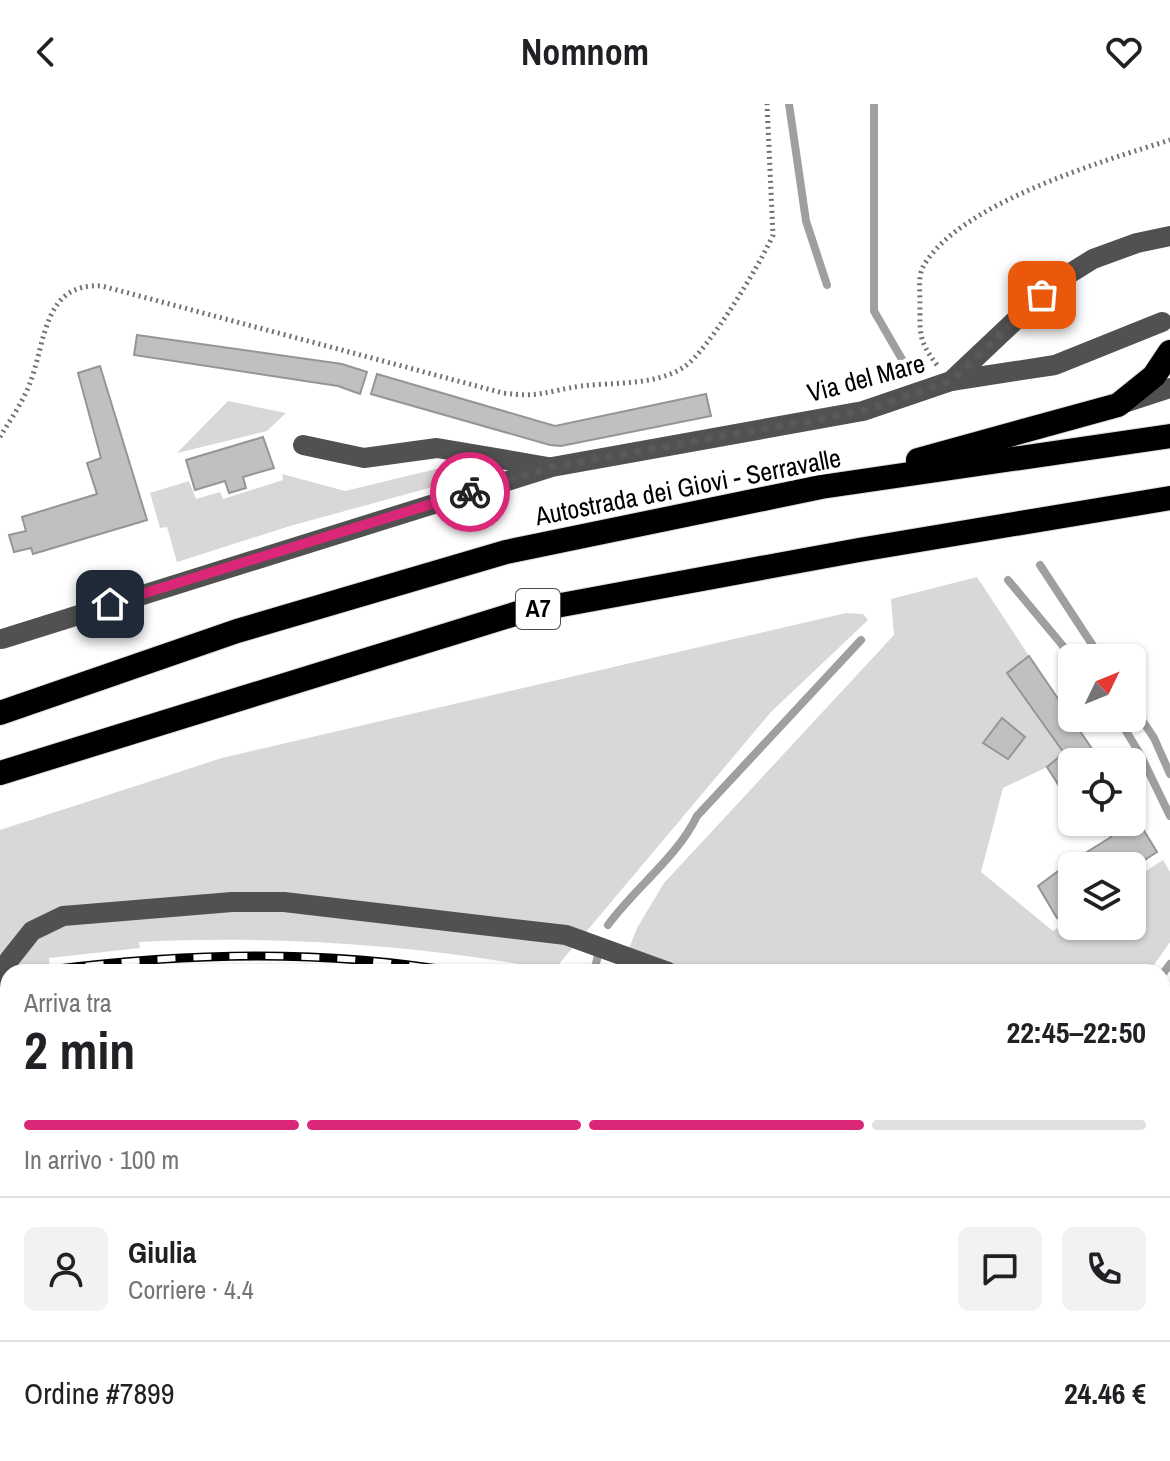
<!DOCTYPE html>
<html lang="it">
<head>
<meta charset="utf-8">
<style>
	:root { --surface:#fff; --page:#f2f2f2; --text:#202124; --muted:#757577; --line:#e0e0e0; --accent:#db2777 }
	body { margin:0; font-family:"Archivo Narrow",sans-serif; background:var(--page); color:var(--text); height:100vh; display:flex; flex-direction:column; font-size:30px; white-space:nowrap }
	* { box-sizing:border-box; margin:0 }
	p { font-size:26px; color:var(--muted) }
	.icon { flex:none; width:44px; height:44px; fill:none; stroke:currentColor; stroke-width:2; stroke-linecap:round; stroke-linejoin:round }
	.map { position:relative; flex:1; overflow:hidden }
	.side { position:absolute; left:0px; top:860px; width:1170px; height:498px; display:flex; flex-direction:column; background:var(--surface); border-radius:24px 24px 0 0; box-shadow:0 2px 6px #0004 }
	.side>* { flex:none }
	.needle { width:52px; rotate:47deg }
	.controls { position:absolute; left:1058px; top:540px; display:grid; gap:16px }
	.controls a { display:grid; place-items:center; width:88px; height:88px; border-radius:12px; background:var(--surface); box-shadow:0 2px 6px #0004; font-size:40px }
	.pin { position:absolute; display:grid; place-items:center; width:68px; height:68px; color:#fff; margin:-34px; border-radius:16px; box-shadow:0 4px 12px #0006 }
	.courier { position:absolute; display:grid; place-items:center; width:80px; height:80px; margin:-40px; border:6px solid #db2777; border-radius:50%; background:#fff; color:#222; box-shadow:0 2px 10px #0007 }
	.headline em { font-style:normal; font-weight:700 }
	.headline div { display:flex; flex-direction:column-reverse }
	.headline { display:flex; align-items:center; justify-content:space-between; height:136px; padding:0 24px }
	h1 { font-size:52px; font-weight:700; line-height:60px }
	.bar { display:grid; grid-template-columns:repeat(4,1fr); gap:12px 8px; align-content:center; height:96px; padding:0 24px }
	.bar i { height:10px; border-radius:6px; background:var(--line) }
	.bar .active { background:var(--accent) }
	.bar p { grid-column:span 4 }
	.line { display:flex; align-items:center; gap:20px; padding:0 24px; border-top:2px solid var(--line) }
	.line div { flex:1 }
	.round { display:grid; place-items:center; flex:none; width:84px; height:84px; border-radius:12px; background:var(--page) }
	header { display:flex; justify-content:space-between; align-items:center; height:104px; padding:0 24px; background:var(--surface); font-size:36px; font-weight:700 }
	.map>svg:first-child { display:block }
	.green { fill:#d8d8d8 }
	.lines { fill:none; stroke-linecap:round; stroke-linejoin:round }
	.stream { stroke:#9f9f9f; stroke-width:8 }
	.building { fill:#c0c0c0; stroke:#959595; stroke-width:2 }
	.highway-casing { stroke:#dbdbdb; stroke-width:26 }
	.path { stroke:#737373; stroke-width:5; stroke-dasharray:2 4; stroke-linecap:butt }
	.minor { stroke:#515151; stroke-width:20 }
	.highway { stroke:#000; stroke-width:24 }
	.rail-casing { stroke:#000; stroke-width:9 }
	.rail { stroke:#fff; stroke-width:6; stroke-dasharray:18; stroke-linecap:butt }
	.done { stroke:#595959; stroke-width:8; stroke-dasharray:0 14.4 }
	.route { stroke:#db2777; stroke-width:10 }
	.labels { text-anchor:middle; stroke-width:8; stroke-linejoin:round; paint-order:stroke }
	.shield { fill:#fff; stroke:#4c4c4c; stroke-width:2 }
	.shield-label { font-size:24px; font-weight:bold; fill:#000 }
	.street-label { font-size:26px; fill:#000; stroke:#fff }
</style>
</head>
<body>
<header><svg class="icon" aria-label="back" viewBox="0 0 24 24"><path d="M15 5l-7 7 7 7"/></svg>Nomnom<svg class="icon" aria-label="heart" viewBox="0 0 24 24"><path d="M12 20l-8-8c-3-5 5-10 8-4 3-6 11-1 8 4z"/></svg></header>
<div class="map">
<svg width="1170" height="1357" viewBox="0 0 1170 1357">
	<rect width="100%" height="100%" fill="#fff"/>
	<g class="green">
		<polygon points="228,297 286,309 267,327 177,349"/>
		<polygon points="436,365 473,372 290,422 177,458 167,423 160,424 150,389 189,377 196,395 220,388 223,395 283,376 282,370 345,387"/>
		<polygon points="977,473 1029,552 1007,569 1064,649 1047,663 1003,684 981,768 1053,827 1072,815 1072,822 1132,822 1132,776 1163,756 1170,768 1170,838 1149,868 668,868 626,852 637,824 664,779 894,531 891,495"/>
		<path d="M846,509L863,510L868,516L771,608L554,866C418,841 277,831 139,838L140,844L49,854L50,868H8L0,969V726L222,654Z"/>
		<polygon points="1162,921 1170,929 1170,1178 1162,1172"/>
	</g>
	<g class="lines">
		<g class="stream">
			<polyline points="789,0 806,117 827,181"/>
			<polyline points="874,0 874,207 907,264"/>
			<polyline points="1040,461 1101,554"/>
			<polyline points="1008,476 1073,554"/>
			<polyline points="1132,601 1154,634 1170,670"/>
			<polyline points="1118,614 1140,650 1170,712"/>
			<path d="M608,821C635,784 678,752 697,712L861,536"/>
			<polyline points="594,868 598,851"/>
			<polyline points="1162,871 1170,860"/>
			<polyline points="1162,910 1170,918"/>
			<polyline points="1012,1350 1016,1357"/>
		</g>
	</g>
	<g class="building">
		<polygon points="137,231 342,260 367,268 360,290 338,282 134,251"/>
		<polygon points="100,262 147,416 33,450 31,444 14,448 9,431 26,427 22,413 97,390 87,359 101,354 78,269"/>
		<polygon points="377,270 555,322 706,290 711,312 561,342 550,341 371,290"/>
		<polygon points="263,333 274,364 243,373 246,384 229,389 225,377 195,386 186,356"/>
		<polygon points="1029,552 1101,658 1072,658 1070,699 1047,663 1064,649 1007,569"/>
		<polygon points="1002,614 1025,633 1008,655 983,639"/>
		<polygon points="1132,707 1157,748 1132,764 1079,762 1076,755 1111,733 1102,718 1132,718"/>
		<polygon points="1061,765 1065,771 1072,767 1072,804 1057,814 1038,782"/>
	</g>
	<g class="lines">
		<defs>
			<g id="highway">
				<polyline points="918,356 1118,301 1154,272 1170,248"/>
				<polyline points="0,609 237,527 506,448 821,383 1170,332"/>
				<polyline points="0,669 518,509 859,446 1170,394"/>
			</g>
		</defs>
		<use href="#highway" class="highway-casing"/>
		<g class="path">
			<path d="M937,261C918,236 920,230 920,199C920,188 918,172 923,163C957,100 1103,57 1170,36"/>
			<path d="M0,333C10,316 23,298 30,279C46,238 43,178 102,182L503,289C540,294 547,287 581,282C614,278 655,282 684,263C708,247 761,159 773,131L767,0"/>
			<polyline points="0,1072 8,1071"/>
			<polyline points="1162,1172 1170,1178"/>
			<polyline points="982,1350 985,1357"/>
			<polyline points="245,1357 248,1350"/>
		</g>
		<g class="minor">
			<polyline points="951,277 1055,261 1162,218"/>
			<polyline points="1124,299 1170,284"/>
			<polyline points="303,341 364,354 437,344 548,363"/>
			<polyline points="2,535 552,363 863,307 951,277 1056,178 1093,155 1137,139 1170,132"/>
			<polyline points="8,970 2,904 9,856 32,827 63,812 232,798 284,798 566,831 668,868"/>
			<polyline points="0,1012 8,1011"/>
			<polyline points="1039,1350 1041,1357"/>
		</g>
		<use href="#highway" class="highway"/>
		<defs>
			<g id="rail">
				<path d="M50,866C184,849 322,845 456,868"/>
				<polyline points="164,868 335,868"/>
				<polyline points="1162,1203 1170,1209"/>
				<polyline points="1162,1221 1170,1227"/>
			</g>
		</defs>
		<use href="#rail" class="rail-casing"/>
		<use href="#rail" class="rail"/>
	</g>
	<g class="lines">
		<polyline class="done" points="470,388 552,363 863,307 951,277 1042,191"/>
		<polyline class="route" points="110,500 470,388"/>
	</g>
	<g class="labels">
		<rect class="shield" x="516" y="485" width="44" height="40" rx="6"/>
		<g class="shield-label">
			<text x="538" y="513">A7</text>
		</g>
		<g class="street-label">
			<text transform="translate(866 274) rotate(-15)" y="9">Via del Mare</text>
			<text transform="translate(688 383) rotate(-11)" y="9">Autostrada dei Giovi - Serravalle</text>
		</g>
	</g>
</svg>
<div class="controls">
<a><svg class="needle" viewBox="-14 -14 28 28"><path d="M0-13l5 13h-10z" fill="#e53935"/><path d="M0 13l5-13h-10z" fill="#757577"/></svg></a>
<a><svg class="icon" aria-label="locate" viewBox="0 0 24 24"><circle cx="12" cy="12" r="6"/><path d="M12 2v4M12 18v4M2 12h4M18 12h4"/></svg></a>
<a><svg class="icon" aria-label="layers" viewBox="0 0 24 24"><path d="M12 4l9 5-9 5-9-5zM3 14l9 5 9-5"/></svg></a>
</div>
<div class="pin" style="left:1042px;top:191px;background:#ea580c"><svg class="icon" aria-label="bag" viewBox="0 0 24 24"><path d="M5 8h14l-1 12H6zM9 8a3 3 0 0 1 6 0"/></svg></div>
<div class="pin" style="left:110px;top:500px;background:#1f2937"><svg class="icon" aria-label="home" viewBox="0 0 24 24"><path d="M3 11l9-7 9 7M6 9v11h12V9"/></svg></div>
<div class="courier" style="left:470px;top:388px"><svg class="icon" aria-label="bike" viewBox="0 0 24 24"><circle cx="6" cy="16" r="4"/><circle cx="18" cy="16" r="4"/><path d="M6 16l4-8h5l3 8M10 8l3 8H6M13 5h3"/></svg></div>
<section class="side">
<div class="headline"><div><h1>2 min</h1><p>Arriva tra</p></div><em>22:45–22:50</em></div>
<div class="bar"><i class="active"></i><i class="active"></i><i class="active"></i><i></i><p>In arrivo · 100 m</p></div>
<div class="line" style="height:144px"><a class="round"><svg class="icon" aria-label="person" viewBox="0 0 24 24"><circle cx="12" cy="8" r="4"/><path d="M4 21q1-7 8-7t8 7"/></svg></a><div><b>Giulia</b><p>Corriere · 4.4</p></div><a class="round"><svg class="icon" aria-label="chat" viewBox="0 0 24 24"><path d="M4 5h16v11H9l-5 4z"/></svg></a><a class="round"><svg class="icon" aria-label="phone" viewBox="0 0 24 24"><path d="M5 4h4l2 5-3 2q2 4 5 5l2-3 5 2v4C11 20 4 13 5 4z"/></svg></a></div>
<div class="line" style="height:104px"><div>Ordine #7899</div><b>24.46 €</b></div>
</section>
</div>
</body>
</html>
